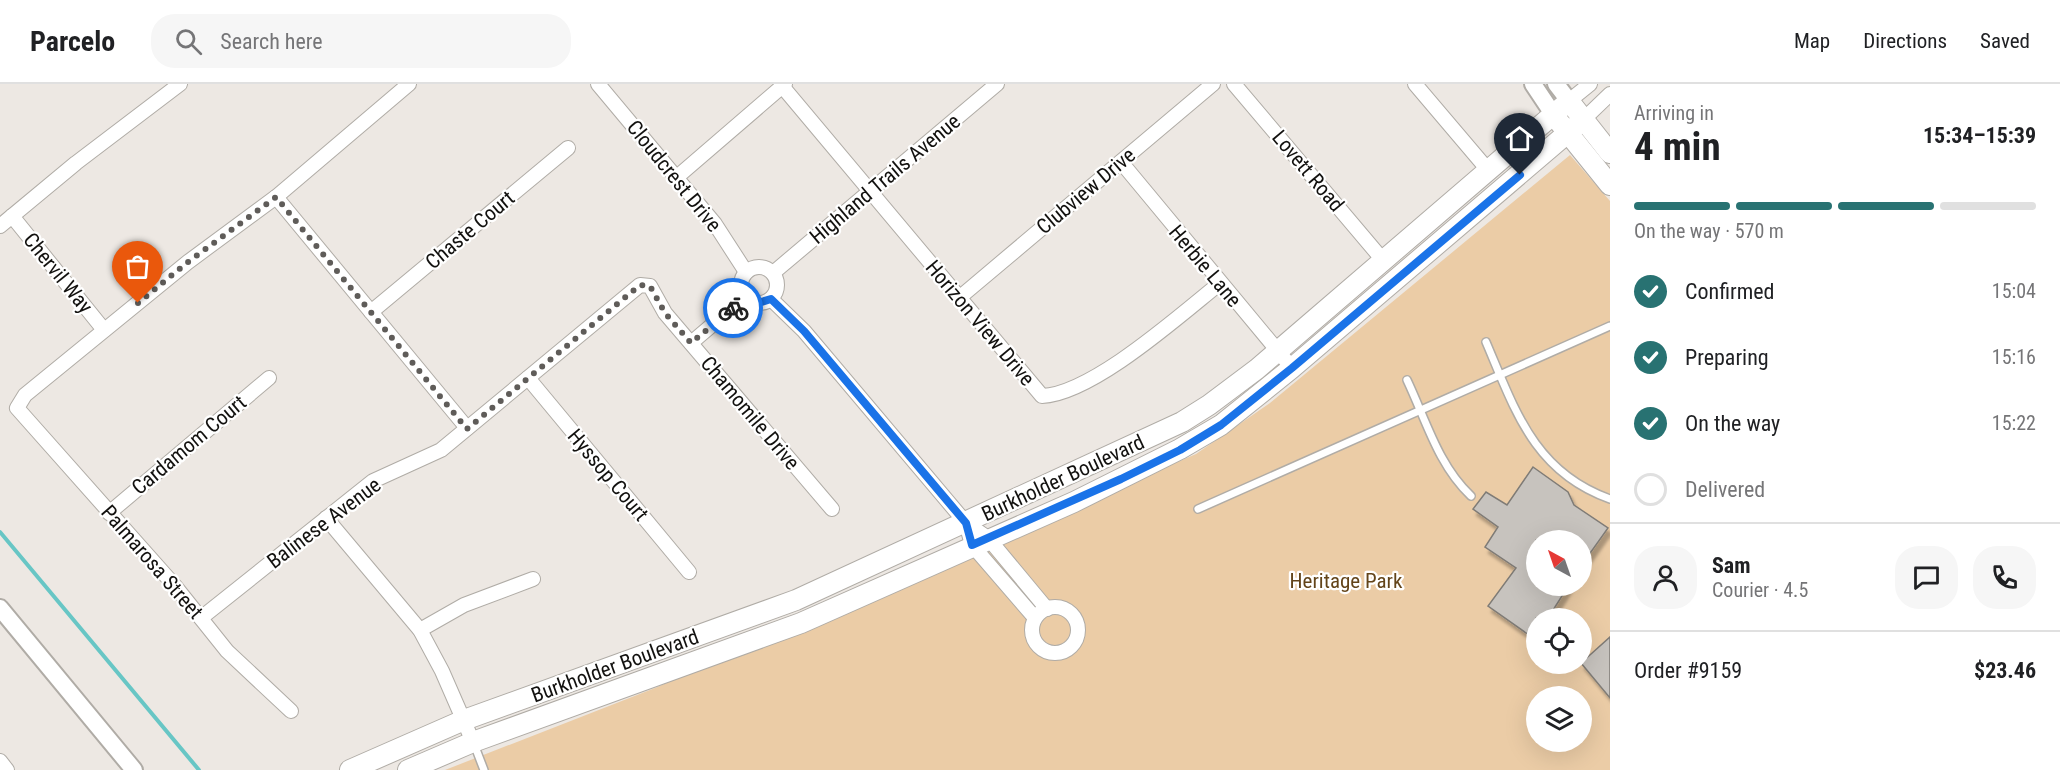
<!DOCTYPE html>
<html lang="en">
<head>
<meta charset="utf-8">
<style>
	:root { --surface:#fff; --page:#f6f6f6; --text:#202124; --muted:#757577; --line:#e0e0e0; --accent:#287272 }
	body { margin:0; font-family:"Roboto Condensed",sans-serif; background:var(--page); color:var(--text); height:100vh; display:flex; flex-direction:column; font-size:22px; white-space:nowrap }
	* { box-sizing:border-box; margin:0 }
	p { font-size:20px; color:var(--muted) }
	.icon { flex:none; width:33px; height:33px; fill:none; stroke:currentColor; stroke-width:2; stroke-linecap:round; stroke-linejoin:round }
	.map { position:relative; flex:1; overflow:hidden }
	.side { display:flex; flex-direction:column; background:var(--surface); width:450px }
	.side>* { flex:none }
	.needle { width:39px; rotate:320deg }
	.tools { position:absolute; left:1526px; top:446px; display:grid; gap:12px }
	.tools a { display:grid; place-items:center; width:66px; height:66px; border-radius:50%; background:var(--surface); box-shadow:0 6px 24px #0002; font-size:30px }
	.pin { position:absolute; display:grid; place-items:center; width:51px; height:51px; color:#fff; margin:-62px -26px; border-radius:50% 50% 50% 0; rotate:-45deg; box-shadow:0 0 6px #0007 }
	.pin .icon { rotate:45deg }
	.courier { position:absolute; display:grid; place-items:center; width:60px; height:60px; margin:-30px; border:4px solid #1a73e8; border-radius:50%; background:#fff; color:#222; box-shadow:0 2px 8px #0007 }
	.overview em { font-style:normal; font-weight:700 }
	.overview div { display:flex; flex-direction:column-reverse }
	.overview { display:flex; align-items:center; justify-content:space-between; height:102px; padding:0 24px }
	h1 { font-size:39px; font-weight:700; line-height:45px }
	.bar { display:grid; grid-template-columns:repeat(4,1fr); gap:9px 6px; align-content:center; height:72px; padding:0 24px }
	.bar i { height:8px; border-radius:4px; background:var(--line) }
	.bar .on { background:var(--accent) }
	.bar p { grid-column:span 4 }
	.line { display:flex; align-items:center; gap:15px; padding:0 24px; border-top:2px solid var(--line) }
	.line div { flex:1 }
	.round { display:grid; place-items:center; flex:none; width:63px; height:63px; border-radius:24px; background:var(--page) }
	ol { padding:0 24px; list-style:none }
	li { display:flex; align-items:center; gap:18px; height:66px }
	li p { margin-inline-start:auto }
	li .icon { padding:6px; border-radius:50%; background:var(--accent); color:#fff; stroke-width:4 }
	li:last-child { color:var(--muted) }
	li i { width:33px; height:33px; border:3px solid var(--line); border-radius:50% }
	header { display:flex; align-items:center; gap:36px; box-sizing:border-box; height:84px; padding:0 30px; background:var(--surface); border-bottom:2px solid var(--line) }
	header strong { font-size:28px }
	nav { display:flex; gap:33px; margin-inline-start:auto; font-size:21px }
	.search { width:420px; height:54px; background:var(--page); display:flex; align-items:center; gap:15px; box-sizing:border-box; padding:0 21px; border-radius:24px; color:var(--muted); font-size:22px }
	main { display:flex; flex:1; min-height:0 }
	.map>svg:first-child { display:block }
	.green { fill:#ebcca6; fill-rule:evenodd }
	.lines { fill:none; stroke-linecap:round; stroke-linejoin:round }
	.stream { stroke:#68c6c5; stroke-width:4 }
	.building { fill:#c7c3be; stroke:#7f7b76; stroke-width:1.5; filter:url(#shadow) }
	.service-casing { stroke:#b0aca6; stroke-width:10 }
	.minor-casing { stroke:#b0aca6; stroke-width:16 }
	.tertiary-casing { stroke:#b0aca6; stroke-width:20 }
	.secondary-casing { stroke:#b0aca6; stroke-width:22 }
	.service { stroke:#fff; stroke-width:7 }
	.minor { stroke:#fff; stroke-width:14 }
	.tertiary { stroke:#fff; stroke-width:16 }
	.secondary { stroke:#fff; stroke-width:20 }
	.done { stroke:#5f5c59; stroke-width:6; stroke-dasharray:0 10.8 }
	.route { stroke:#1a73e8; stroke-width:8 }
	.labels { text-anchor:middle; stroke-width:4.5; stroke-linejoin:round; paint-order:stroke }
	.street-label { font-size:21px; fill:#12110f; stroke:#fff }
	.park-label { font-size:21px; fill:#634419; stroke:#fff }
</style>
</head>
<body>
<header>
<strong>Parcelo</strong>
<div class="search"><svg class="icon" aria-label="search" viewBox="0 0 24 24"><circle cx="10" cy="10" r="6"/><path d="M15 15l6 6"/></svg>Search here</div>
<nav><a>Map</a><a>Directions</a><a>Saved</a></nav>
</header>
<main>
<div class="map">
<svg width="1610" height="686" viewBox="0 0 1610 686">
	<defs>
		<filter id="shadow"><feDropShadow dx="3.5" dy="6" stdDeviation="1.5" flood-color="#0004"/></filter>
	</defs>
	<rect width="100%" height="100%" fill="#ede8e3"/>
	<path class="green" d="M1570,71L1610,117V686H445L655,604L1196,370L1270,319ZM1536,456H1581V501H1536ZM1536,534H1581V579H1536ZM1536,612H1581V657H1536Z"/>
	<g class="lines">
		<polyline class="stream" points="0,448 199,686"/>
	</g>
	<g class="building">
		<polygon points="1533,383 1568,408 1574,421 1608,444 1581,482 1581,456 1536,456 1536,501 1569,501 1548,534 1536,534 1536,556 1488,522 1516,484 1485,463 1498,443 1473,425 1486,408 1507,421"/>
		<polygon points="1610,553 1610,614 1581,579"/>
	</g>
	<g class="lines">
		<defs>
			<g id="service">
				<path d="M1486,258C1515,326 1534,388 1610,415"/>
				<path d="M1407,296C1426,336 1438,381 1471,412"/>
				<polyline points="1198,425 1610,242"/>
				<polyline points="474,660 484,686"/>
			</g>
			<g id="minor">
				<polyline points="598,0 715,140 746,188"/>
				<polyline points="1234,0 1382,175"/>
				<polyline points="1415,0 1488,86"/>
				<path d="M782,2L1042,312C1092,310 1179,232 1219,200"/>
				<polyline points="1569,17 1590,0"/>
				<polyline points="1584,35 1610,10"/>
				<polyline points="1121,78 1292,284"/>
				<polyline points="677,93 785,0"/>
				<polyline points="276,113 467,344"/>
				<polyline points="12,132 104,246"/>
				<polyline points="0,142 76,79 180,0"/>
				<circle cx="759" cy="201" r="18"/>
				<polyline points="773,189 997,0"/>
				<polyline points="959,214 1213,0"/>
				<polyline points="771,215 804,247 966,439 988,454 1047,525"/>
				<polyline points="371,228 568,64"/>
				<polyline points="691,259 745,213"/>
				<polyline points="528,294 689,488"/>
				<polyline points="109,429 269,294"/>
				<polyline points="326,434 420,546 442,587 473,658"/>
				<polyline points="966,439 972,461 1035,534"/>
				<circle cx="1055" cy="546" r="23"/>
				<polyline points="201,534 373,397 441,366 640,201 650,202 665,229 832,425"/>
				<polyline points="420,546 464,521 533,495"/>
				<polyline points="291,627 227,567 175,502 17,324 25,311 188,178 276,113 409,0"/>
				<polyline points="0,677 7,686"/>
			</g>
			<g id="tertiary">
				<polyline points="1533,0 1553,30"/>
				<polyline points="1556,0 1569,17"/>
				<polyline points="0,524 134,686"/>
			</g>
			<g id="secondary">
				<polyline points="1560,39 1610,101"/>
				<polyline points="350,686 464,636 796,516 1182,338 1209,321 1257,285 1569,17 1610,69"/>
				<polyline points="408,686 473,658 801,539 1074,418 1180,365 1221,341 1292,284 1584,35"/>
			</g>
		</defs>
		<use href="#service" class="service-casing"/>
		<use href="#minor" class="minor-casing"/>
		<use href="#tertiary" class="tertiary-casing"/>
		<use href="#secondary" class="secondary-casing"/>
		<use href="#service" class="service"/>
		<use href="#minor" class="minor"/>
		<use href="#tertiary" class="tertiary"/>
		<use href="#secondary" class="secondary"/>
	</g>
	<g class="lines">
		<polyline class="done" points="138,219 188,178 276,113 467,345 640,201 650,202 665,229 691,259 733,224"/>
		<polyline class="route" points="733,224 745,213 758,219 771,215 804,247 966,439 972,461 1121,395 1180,366 1221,341 1292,284 1520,91"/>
	</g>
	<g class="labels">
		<g class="street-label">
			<text transform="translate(1308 87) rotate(50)" y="7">Lovett Road</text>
			<text transform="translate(674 92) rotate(51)" y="7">Cloudcrest Drive</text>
			<text transform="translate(885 95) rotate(-40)" y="7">Highland Trails Avenue</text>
			<text transform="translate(1086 107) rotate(-40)" y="7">Clubview Drive</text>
			<text transform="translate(470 146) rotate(-40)" y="7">Chaste Court</text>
			<text transform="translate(1205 182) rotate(50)" y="7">Herbie Lane</text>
			<text transform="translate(58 189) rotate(51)" y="7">Chervil Way</text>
			<text transform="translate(980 239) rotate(50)" y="7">Horizon View Drive</text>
			<text transform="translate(750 329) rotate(50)" y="7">Chamomile Drive</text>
			<text transform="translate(189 361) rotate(-40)" y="7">Cardamom Court</text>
			<text transform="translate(608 391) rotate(50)" y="7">Hyssop Court</text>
			<text transform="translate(1063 394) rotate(-25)" y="7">Burkholder Boulevard</text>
			<text transform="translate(324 439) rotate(-37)" y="7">Balinese Avenue</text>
			<text transform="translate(152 478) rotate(49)" y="7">Palmarosa Street</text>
			<text transform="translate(615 582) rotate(-20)" y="7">Burkholder Boulevard</text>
		</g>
		<g class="park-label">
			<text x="1346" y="504">Heritage Park</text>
		</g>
	</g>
</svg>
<div class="tools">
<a><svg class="needle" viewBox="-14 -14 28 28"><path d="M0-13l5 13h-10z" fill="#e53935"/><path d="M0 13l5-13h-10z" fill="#757577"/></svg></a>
<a><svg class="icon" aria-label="locate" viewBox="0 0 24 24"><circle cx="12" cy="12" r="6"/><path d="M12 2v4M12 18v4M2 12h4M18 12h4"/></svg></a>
<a><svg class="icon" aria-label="layers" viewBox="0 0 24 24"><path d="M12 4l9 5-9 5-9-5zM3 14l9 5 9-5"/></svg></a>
</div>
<div class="pin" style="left:138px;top:219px;background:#ea580c"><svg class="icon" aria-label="bag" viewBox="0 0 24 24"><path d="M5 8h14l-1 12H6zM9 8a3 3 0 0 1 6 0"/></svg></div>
<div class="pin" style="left:1520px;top:91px;background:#1f2937"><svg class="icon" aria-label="home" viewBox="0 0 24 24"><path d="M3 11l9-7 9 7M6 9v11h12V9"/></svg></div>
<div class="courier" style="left:733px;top:224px"><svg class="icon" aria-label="bike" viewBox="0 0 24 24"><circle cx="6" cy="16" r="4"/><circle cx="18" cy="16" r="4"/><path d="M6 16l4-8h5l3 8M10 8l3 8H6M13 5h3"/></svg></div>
</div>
<section class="side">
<div class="overview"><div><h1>4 min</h1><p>Arriving in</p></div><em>15:34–15:39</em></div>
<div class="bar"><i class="on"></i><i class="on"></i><i class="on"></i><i></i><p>On the way · 570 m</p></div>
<ol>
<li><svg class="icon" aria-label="check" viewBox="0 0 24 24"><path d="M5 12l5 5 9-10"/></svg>Confirmed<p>15:04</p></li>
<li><svg class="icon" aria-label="check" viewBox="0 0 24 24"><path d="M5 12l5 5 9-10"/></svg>Preparing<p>15:16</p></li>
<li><svg class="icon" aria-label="check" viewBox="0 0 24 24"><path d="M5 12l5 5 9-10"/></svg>On the way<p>15:22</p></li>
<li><i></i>Delivered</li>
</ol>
<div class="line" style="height:108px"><a class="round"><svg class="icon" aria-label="person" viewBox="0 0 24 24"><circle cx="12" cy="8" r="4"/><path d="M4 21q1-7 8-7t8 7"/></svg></a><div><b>Sam</b><p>Courier · 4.5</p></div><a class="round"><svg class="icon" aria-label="chat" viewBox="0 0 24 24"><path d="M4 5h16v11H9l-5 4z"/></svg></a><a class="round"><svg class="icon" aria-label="phone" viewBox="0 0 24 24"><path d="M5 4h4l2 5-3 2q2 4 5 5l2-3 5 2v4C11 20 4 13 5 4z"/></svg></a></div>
<div class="line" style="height:78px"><div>Order #9159</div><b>$23.46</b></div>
</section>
</main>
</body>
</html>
